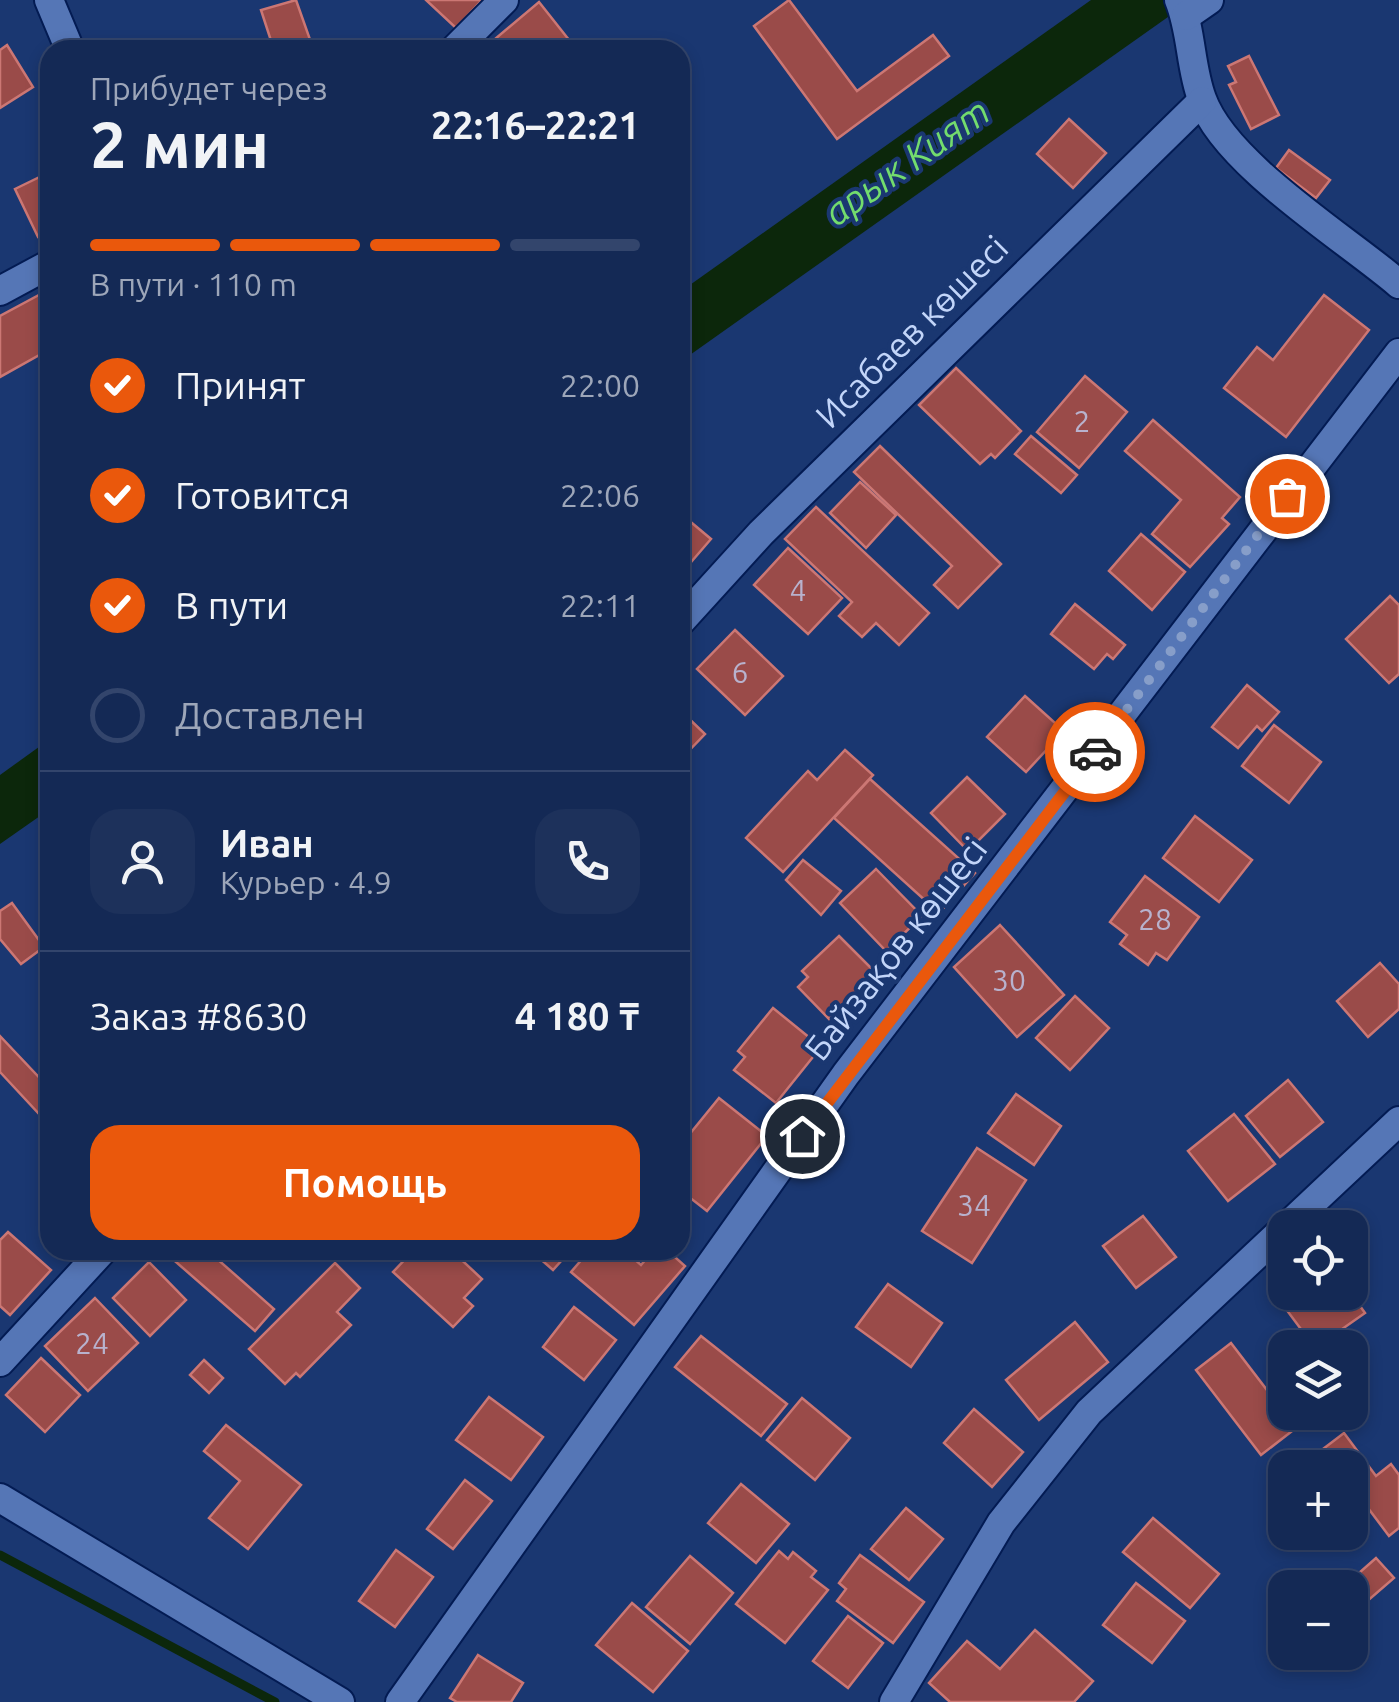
<!DOCTYPE html>
<html lang="ru">
<head>
<meta charset="utf-8">
<style>
	:root { --surface:#142955; --page:#1d315b; --text:#f1f3f6; --muted:#9da6b9; --line:#33456c; --accent:#ea580c }
	body { margin:0; font-family:Ubuntu,sans-serif; background:var(--page); color:var(--text); height:100vh; display:flex; flex-direction:column; font-size:38px; white-space:nowrap }
	* { box-sizing:border-box; margin:0 }
	p { font-size:32px; color:var(--muted) }
	.icon { flex:none; width:55px; height:55px; fill:none; stroke:currentColor; stroke-width:2; stroke-linecap:round; stroke-linejoin:round }
	.map { position:relative; flex:1; overflow:hidden }
	.sheet { position:absolute; left:40px; top:40px; width:650px; height:1220px; display:flex; flex-direction:column; background:var(--surface); border-radius:30px; box-shadow:0 5px 15px #0003,0 0 0 2px var(--line) }
	.sheet>* { flex:none }
	.tools { position:absolute; left:1268px; top:1210px; display:grid; gap:20px }
	.tools a { display:grid; place-items:center; width:100px; height:100px; border-radius:20px; background:var(--surface); box-shadow:0 5px 15px #0003,0 0 0 2px var(--line); font-size:50px }
	.pin { position:absolute; display:grid; place-items:center; width:85px; height:85px; color:#fff; margin:-42px; border:5px solid #fff; border-radius:50%; box-shadow:0 2px 10px #0007 }
	.courier { position:absolute; display:grid; place-items:center; width:100px; height:100px; margin:-50px; border:8px solid #ea580c; border-radius:50%; background:#fff; color:#222; box-shadow:0 2px 12px #0007 }
	.head em { font-style:normal; font-weight:700 }
	.head div { display:flex; flex-direction:column-reverse }
	.head { display:flex; align-items:center; justify-content:space-between; height:170px; padding:0 50px }
	h1 { font-size:65px; font-weight:700; line-height:75px }
	.bar { display:grid; grid-template-columns:repeat(4,1fr); gap:15px 10px; align-content:center; height:120px; padding:0 50px }
	.bar i { height:12px; border-radius:8px; background:var(--line) }
	.bar .on { background:var(--accent) }
	.bar p { grid-column:span 4 }
	.line { display:flex; align-items:center; gap:25px; padding:0 50px; border-top:2px solid var(--line) }
	.line div { flex:1 }
	.round { display:grid; place-items:center; flex:none; width:105px; height:105px; border-radius:30px; background:var(--page) }
	ol { padding:0 50px; list-style:none }
	li { display:flex; align-items:center; gap:30px; height:110px }
	li p { margin-inline-start:auto }
	li .icon { padding:10px; border-radius:50%; background:var(--accent); color:#fff; stroke-width:4 }
	li:last-child { color:var(--muted) }
	li i { width:55px; height:55px; border:5px solid var(--line); border-radius:50% }
	.button { display:flex; gap:20px; margin-top:auto; padding:20px 50px }
	.button a { flex:1; height:115px; border-radius:30px; background:var(--accent); color:#fff; font-size:40px; font-weight:700; line-height:115px; text-align:center }
	.map>svg:first-child { display:block }
	.water { fill:#0c270b }
	.lines { fill:none; stroke-linecap:round; stroke-linejoin:round }
	.stream { stroke:#0c270b; stroke-width:9 }
	.building { fill:#9a4b49; stroke:#cc7774; stroke-width:2.5 }
	.minor-casing { stroke:#031b53; stroke-width:32 }
	.minor { stroke:#5576b6; stroke-width:28 }
	.done { stroke:#879ec9; stroke-width:10; stroke-dasharray:0 18 }
	.route { stroke:#ea580c; stroke-width:12 }
	.labels { text-anchor:middle; stroke-width:8; stroke-linejoin:round; paint-order:stroke }
	.number-label { font-size:30px; fill:#b8b2cd }
	.street-label { font-size:35px; fill:#c2d5f9; stroke:#1a3771 }
	.water-label { font-size:38px; font-style:italic; fill:#73dc6d; stroke:#1a3771 }
</style>
</head>
<body>
<div class="map">
<svg width="1399" height="1702" viewBox="0 0 1399 1702">
	<rect width="100%" height="100%" fill="#1a3771"/>
	<g class="water">
		<polygon points="1091,0 1192,0 680,362 680,292"/>
		<polygon points="50,739 50,809 0,844 0,775"/>
	</g>
	<g class="lines">
		<polyline class="stream" points="0,1555 275,1702"/>
	</g>
	<g class="building">
		<polygon points="296,0 313,48 274,50 261,10"/>
		<polygon points="426,0 482,0 456,28"/>
		<polygon points="789,0 857,91 933,35 949,56 837,139 754,26"/>
		<polygon points="539,2 577,50 482,50"/>
		<polygon points="7,45 33,87 0,108 0,50"/>
		<polygon points="1249,56 1279,115 1251,129 1229,85 1236,82 1228,66"/>
		<polygon points="1069,119 1106,153 1073,188 1037,154"/>
		<polygon points="1289,150 1330,180 1316,198 1276,168"/>
		<polygon points="50,172 50,232 38,237 15,189"/>
		<polygon points="50,289 50,349 0,377 0,316"/>
		<polygon points="1324,295 1369,330 1286,437 1224,388 1257,347 1273,360"/>
		<polygon points="956,368 1021,431 995,458 991,454 980,464 919,405"/>
		<polygon points="1085,376 1127,412 1079,468 1037,432"/>
		<polygon points="1153,420 1240,497 1222,518 1229,524 1190,567 1152,534 1181,500 1125,451"/>
		<polygon points="1031,436 1077,475 1061,493 1015,454"/>
		<polygon points="880,446 1001,564 958,608 934,585 952,566 854,472"/>
		<polygon points="860,482 896,515 866,548 830,513"/>
		<polygon points="816,507 929,613 899,645 876,623 862,637 839,616 852,602 785,539"/>
		<polygon points="680,513 711,539 686,568 680,562"/>
		<polygon points="1141,534 1185,572 1152,610 1109,571"/>
		<polygon points="788,548 842,598 808,634 754,585"/>
		<polygon points="1390,596 1399,605 1399,674 1389,683 1346,639"/>
		<polygon points="1075,604 1125,645 1113,659 1107,654 1094,669 1051,634"/>
		<polygon points="735,630 783,676 745,715 697,669"/>
		<polygon points="1247,685 1279,712 1262,731 1257,726 1238,748 1212,727"/>
		<polygon points="1025,696 1064,731 1026,772 987,737"/>
		<polygon points="680,710 705,734 680,760"/>
		<polygon points="1274,725 1321,762 1289,803 1242,766"/>
		<polygon points="845,750 873,775 783,872 746,838 808,771 817,780"/>
		<polygon points="967,777 1005,814 968,851 931,813"/>
		<polygon points="870,779 975,873 939,913 834,818"/>
		<polygon points="1195,816 1252,860 1219,902 1163,858"/>
		<polygon points="803,860 841,891 821,915 786,880"/>
		<polygon points="876,869 922,916 886,951 840,903"/>
		<polygon points="1145,876 1199,917 1167,960 1156,953 1148,965 1120,944 1127,935 1110,922"/>
		<polygon points="12,903 44,947 21,964 0,939 0,911"/>
		<polygon points="1000,925 1064,995 1017,1037 954,967"/>
		<polygon points="839,936 876,973 829,1019 798,987 808,977 802,971"/>
		<polygon points="1380,963 1399,984 1399,1009 1368,1037 1337,1001"/>
		<polygon points="1075,996 1109,1028 1070,1070 1036,1038"/>
		<polygon points="773,1008 821,1047 776,1103 734,1070 745,1057 738,1051"/>
		<polygon points="0,1036 50,1089 50,1106 40,1115 0,1072"/>
		<polygon points="1288,1080 1323,1122 1280,1157 1246,1116"/>
		<polygon points="1016,1094 1061,1126 1034,1165 988,1133"/>
		<polygon points="719,1098 767,1136 707,1211 680,1190 680,1146"/>
		<polygon points="1234,1114 1275,1164 1228,1201 1188,1151"/>
		<polygon points="977,1148 1026,1180 972,1263 922,1231"/>
		<polygon points="1143,1216 1176,1257 1136,1288 1103,1246"/>
		<polygon points="8,1232 51,1270 10,1315 0,1306 0,1240"/>
		<polygon points="172,1250 207,1250 274,1309 255,1331 168,1255"/>
		<polygon points="414,1250 451,1250 482,1279 464,1298 473,1306 453,1327 393,1272"/>
		<polygon points="530,1250 571,1250 553,1270"/>
		<polygon points="590,1250 624,1250 641,1265 654,1250 667,1250 685,1266 634,1325 571,1272"/>
		<polygon points="149,1262 186,1300 150,1336 113,1298"/>
		<polygon points="335,1263 360,1288 337,1312 351,1325 300,1377 296,1373 285,1384 249,1349"/>
		<polygon points="888,1284 942,1323 911,1367 856,1327"/>
		<polygon points="1291,1292 1350,1292 1365,1313 1315,1348 1280,1301"/>
		<polygon points="95,1298 138,1343 88,1391 45,1346"/>
		<polygon points="574,1307 616,1340 584,1380 543,1347"/>
		<polygon points="1075,1322 1108,1362 1039,1420 1006,1380"/>
		<polygon points="701,1336 787,1404 761,1436 675,1367"/>
		<polygon points="1231,1343 1296,1428 1261,1455 1196,1370"/>
		<polygon points="41,1358 80,1395 45,1432 6,1395"/>
		<polygon points="204,1360 223,1378 209,1393 190,1375"/>
		<polygon points="489,1397 543,1437 511,1480 456,1440"/>
		<polygon points="802,1398 850,1438 815,1480 767,1440"/>
		<polygon points="974,1409 1023,1452 992,1487 944,1443"/>
		<polygon points="226,1425 301,1485 248,1549 209,1518 240,1481 204,1451"/>
		<polygon points="1344,1433 1376,1476 1391,1464 1399,1475 1399,1528 1389,1536 1350,1484 1350,1468 1337,1468 1323,1449"/>
		<polygon points="465,1480 492,1501 453,1549 427,1529"/>
		<polygon points="741,1484 789,1524 756,1563 708,1523"/>
		<polygon points="906,1508 943,1539 909,1580 871,1549"/>
		<polygon points="1153,1518 1219,1574 1190,1608 1123,1552"/>
		<polygon points="396,1550 433,1577 395,1627 359,1601"/>
		<polygon points="779,1551 788,1559 793,1552 816,1571 811,1577 828,1590 785,1643 736,1604"/>
		<polygon points="860,1555 924,1602 893,1643 837,1601 846,1589 839,1583"/>
		<polygon points="690,1556 733,1593 690,1644 646,1607"/>
		<polygon points="1376,1558 1394,1578 1350,1616 1350,1588 1342,1588"/>
		<polygon points="1136,1583 1185,1621 1152,1663 1103,1625"/>
		<polygon points="632,1603 688,1651 653,1692 596,1645"/>
		<polygon points="848,1616 883,1643 848,1688 813,1661"/>
		<polygon points="1035,1630 1093,1681 1074,1702 950,1702 929,1683 967,1641 1000,1669"/>
		<polygon points="478,1655 523,1683 511,1702 457,1702 450,1698"/>
	</g>
	<g class="lines">
		<defs>
			<g id="minor">
				<polyline points="49,0 70,50"/>
				<path d="M1179,0C1192,32 1190,67 1202,99C1225,164 1345,238 1399,284"/>
				<polyline points="1186,16 1209,0"/>
				<polyline points="454,50 504,0"/>
				<polyline points="0,291 50,264"/>
				<polyline points="680,622 761,533 1202,101"/>
				<polyline points="0,1362 103,1250"/>
				<polyline points="0,1498 340,1702"/>
				<polyline points="400,1702 846,1074 1399,353"/>
				<polyline points="894,1702 1001,1523 1089,1412 1399,1121"/>
			</g>
		</defs>
		<use href="#minor" class="minor-casing"/>
		<use href="#minor" class="minor"/>
	</g>
	<g class="lines">
		<polyline class="done" points="1095,752 1287,496"/>
		<polyline class="route" points="802,1136 1095,752"/>
	</g>
	<g class="labels">
		<g class="number-label">
			<text x="1082" y="432">2</text>
			<text x="798" y="601">4</text>
			<text x="740" y="683">6</text>
			<text x="1155" y="930">28</text>
			<text x="1009" y="991">30</text>
			<text x="974" y="1216">34</text>
			<text x="92" y="1354">24</text>
		</g>
		<g class="street-label">
			<text transform="translate(912 332) rotate(-45)" y="12">Исабаев көшесі</text>
			<text transform="translate(896 949) rotate(-52)" y="12">Байзақов көшесі</text>
		</g>
		<g class="water-label">
			<text transform="translate(907 162) rotate(-35)" y="13">арык Кият</text>
		</g>
	</g>
</svg>
<div class="tools">
<a><svg class="icon" aria-label="locate" viewBox="0 0 24 24"><circle cx="12" cy="12" r="6"/><path d="M12 2v4M12 18v4M2 12h4M18 12h4"/></svg></a>
<a><svg class="icon" aria-label="layers" viewBox="0 0 24 24"><path d="M12 4l9 5-9 5-9-5zM3 14l9 5 9-5"/></svg></a>
<a>+</a>
<a>−</a>
</div>
<div class="pin" style="left:1287px;top:496px;background:#ea580c"><svg class="icon" aria-label="bag" viewBox="0 0 24 24"><path d="M5 8h14l-1 12H6zM9 8a3 3 0 0 1 6 0"/></svg></div>
<div class="pin" style="left:802px;top:1136px;background:#1f2937"><svg class="icon" aria-label="home" viewBox="0 0 24 24"><path d="M3 11l9-7 9 7M6 9v11h12V9"/></svg></div>
<div class="courier" style="left:1095px;top:752px"><svg class="icon" aria-label="car" viewBox="0 0 24 24"><path d="M5 17H2v-5l4-1 3-4h7l3 4 3 1v5h-3M9 17h6M6 11h13"/><circle cx="7" cy="17" r="2"/><circle cx="17" cy="17" r="2"/></svg></div>
<section class="sheet">
<div class="head"><div><h1>2 мин</h1><p>Прибудет через</p></div><em>22:16–22:21</em></div>
<div class="bar"><i class="on"></i><i class="on"></i><i class="on"></i><i></i><p>В пути · 110 m</p></div>
<ol>
<li><svg class="icon" aria-label="check" viewBox="0 0 24 24"><path d="M5 12l5 5 9-10"/></svg>Принят<p>22:00</p></li>
<li><svg class="icon" aria-label="check" viewBox="0 0 24 24"><path d="M5 12l5 5 9-10"/></svg>Готовится<p>22:06</p></li>
<li><svg class="icon" aria-label="check" viewBox="0 0 24 24"><path d="M5 12l5 5 9-10"/></svg>В пути<p>22:11</p></li>
<li><i></i>Доставлен</li>
</ol>
<div class="line" style="height:180px"><a class="round"><svg class="icon" aria-label="person" viewBox="0 0 24 24"><circle cx="12" cy="8" r="4"/><path d="M4 21q1-7 8-7t8 7"/></svg></a><div><b>Иван</b><p>Курьер · 4.9</p></div><a class="round"><svg class="icon" aria-label="phone" viewBox="0 0 24 24"><path d="M5 4h4l2 5-3 2q2 4 5 5l2-3 5 2v4C11 20 4 13 5 4z"/></svg></a></div>
<div class="line" style="height:130px"><div>Заказ #8630</div><b>4 180 ₸</b></div>
<div class="button"><a>Помощь</a></div>
</section>
</div>
</body>
</html>
